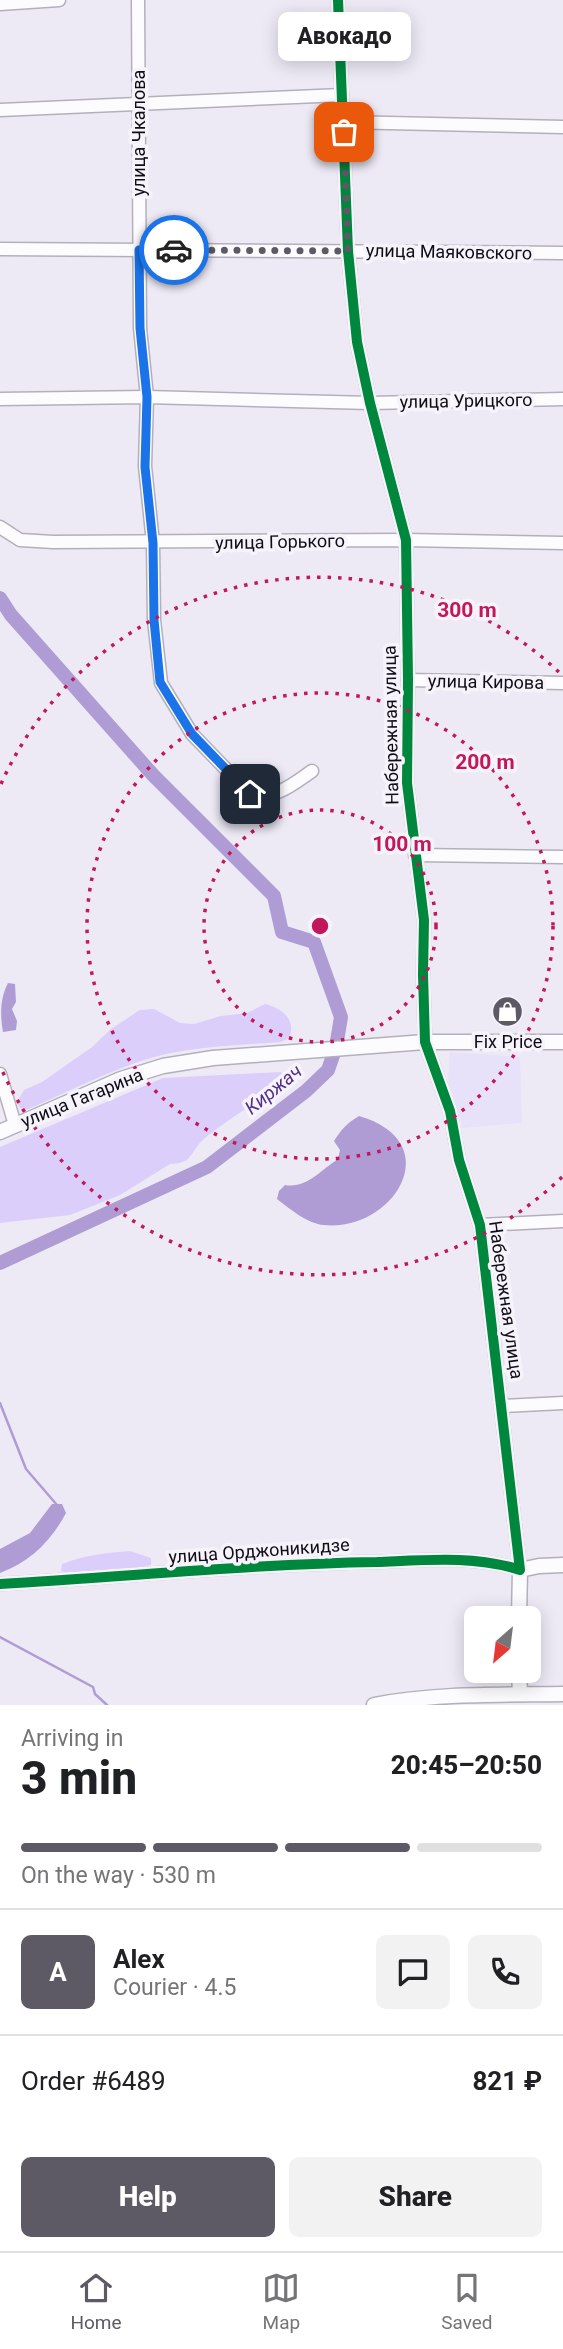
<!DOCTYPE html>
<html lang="en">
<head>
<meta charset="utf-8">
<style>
	:root { --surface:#fff; --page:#f2f2f2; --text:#202124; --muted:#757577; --line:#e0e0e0; --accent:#5d5a65 }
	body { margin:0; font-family:Roboto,sans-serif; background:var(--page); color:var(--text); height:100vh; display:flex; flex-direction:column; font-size:26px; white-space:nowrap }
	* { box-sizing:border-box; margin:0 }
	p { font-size:23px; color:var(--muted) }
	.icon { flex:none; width:38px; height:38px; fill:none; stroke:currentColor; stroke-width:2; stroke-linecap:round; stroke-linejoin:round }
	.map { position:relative; height:1705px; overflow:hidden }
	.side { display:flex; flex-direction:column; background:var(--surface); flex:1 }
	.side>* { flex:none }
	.needle { width:46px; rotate:208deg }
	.tools { position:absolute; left:464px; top:1606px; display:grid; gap:14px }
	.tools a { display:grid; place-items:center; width:77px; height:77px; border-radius:10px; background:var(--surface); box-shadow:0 4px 18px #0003; font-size:35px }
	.pin { position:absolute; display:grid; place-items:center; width:60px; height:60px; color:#fff; margin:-30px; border-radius:14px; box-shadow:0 4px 10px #0006 }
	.courier { position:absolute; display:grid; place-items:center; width:70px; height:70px; margin:-35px; border:5px solid #1a73e8; border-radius:50%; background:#fff; color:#222; box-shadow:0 2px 9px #0007 }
	.bubble { position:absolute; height:49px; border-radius:10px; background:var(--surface); box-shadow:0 4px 18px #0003; font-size:23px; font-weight:800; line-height:49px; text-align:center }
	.overview em { font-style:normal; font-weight:800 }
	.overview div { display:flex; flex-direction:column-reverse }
	.overview { display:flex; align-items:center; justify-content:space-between; height:119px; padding:0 21px }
	h1 { font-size:46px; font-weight:800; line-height:52px }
	.bar { display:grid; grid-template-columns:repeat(4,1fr); gap:10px 7px; align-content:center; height:84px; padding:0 21px }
	.bar i { height:9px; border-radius:5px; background:var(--line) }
	.bar .active { background:var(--accent) }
	.bar p { grid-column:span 4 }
	.line { display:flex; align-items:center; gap:18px; padding:0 21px; border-top:2px solid var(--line) }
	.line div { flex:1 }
	.round { display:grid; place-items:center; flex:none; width:74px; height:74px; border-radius:10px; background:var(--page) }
	.cta { display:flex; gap:14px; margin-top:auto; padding:14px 21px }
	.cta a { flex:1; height:80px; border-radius:10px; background:var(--accent); color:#fff; font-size:28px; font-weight:800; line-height:80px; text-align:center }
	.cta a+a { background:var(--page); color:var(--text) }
	.menu { display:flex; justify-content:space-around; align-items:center; height:98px; border-top:2px solid var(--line); background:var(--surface); font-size:19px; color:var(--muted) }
	.menu a { display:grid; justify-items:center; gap:4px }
	.menu .active { color:var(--accent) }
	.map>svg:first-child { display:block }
	.built { fill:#e8e1fa }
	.green { fill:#dbcefa }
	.water { fill:#af9cd4 }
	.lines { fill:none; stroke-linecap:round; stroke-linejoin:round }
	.stream { stroke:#af9cd4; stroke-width:2.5 }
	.river { stroke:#af9cd4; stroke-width:14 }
	.minor-casing { stroke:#b3b0bb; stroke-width:15 }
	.major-casing { stroke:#b3b0bb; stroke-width:17 }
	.minor { stroke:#fcfcfe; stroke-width:12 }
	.major { stroke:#fcfcfe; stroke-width:14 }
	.cycleway-casing { stroke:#f6f4fa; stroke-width:15 }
	.cycleway { stroke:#00873e; stroke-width:10 }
	.done { stroke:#5d5a65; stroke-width:7; stroke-dasharray:0 12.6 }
	.route { stroke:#1a73e8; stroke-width:9 }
	.ring { fill:none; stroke:#c2185b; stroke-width:3.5; stroke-dasharray:3.5 7 }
	.labels { text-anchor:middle; stroke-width:7; stroke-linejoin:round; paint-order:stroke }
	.street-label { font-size:18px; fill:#100d17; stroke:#f6f4fa }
	.poi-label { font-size:18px; fill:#100d17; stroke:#f6f4fa }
	.water-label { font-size:19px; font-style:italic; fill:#543088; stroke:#f6f4fa }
	.centre { fill:#c2185b; stroke:#f6f4fa; stroke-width:3.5 }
	.ring-label { font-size:21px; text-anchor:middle; font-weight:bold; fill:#c2185b; stroke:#f6f4fa; stroke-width:7; stroke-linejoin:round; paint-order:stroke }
</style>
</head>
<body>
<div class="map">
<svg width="563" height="1705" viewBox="0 0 563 1705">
	<rect width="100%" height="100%" fill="#edeaf6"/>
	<polygon class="built" points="450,1052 520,1057 522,1123 463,1128 448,1079"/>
	<g class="green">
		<path d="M265,1004C282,1008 297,1020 289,1038L281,1042C241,1045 201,1046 162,1055C117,1066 69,1092 26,1110L20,1108L17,1102L24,1090L42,1082L92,1047L111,1029L140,1010L154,1009L180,1023L194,1024L221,1016L247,1013Z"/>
		<path d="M281,1072L287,1078C277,1095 268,1093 253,1104C241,1112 207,1134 199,1144C189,1157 190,1163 170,1164L120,1195L70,1215L0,1223V1147L163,1078Z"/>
		<path d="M130,1551L151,1558V1565L132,1569L67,1573L61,1571L62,1564C84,1555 107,1553 130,1551Z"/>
	</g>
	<g class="water">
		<path d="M8,983L15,984L16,1002L12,1009L17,1021L16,1030L3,1032C0,1016 0,998 8,983Z"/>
		<path d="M359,1116C449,1142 394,1232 324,1225C308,1224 290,1209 277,1199L279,1191L285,1185C306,1189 321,1170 338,1159L340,1150L334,1141C341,1130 347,1123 359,1116Z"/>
		<path d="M52,1504H62L66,1513C51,1541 30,1562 0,1573V1549L30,1533Z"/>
	</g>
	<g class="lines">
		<g class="stream">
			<polyline points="0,1403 26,1469 57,1505"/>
			<polyline points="0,1637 93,1687 95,1694 107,1705"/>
		</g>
		<polyline class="river" points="0,598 11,615 153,775 274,896 282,932 314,942 341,1017 336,1047 328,1070 306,1091 207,1167 0,1263"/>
		<defs>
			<g id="minor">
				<path d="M138,0L140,328L147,397L145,466L153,543L154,620L161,683L192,734L250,794C275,800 293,784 312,771"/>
				<polyline points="0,4 59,0"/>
				<polyline points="0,110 342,95"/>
				<polyline points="344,122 563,127"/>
				<polyline points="0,249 563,253"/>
				<polyline points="0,399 147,397 370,403 563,399"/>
				<polyline points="0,527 20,540 53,542 406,540 563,543"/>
				<polyline points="408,680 563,683"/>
				<polyline points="415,855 563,857"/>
				<polyline points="0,1074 15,1125"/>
				<polyline points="480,1225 563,1221"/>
				<polyline points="502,1406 563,1403"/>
				<path d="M0,1584C126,1577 252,1564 377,1562C425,1560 475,1555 520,1570L480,1225L459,1160L450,1111L425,1042L423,974L424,920L407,783L408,680L406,540L370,403L357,342L348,251L338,0"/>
			</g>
			<g id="major">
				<polyline points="0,1132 121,1079 163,1066 213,1058 425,1042 563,1042"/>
				<polyline points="519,1619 520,1570 539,1566 563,1565"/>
				<polyline points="519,1671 520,1694"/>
				<path d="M374,1705C436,1693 501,1695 563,1694"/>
			</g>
		</defs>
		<use href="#minor" class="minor-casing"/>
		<use href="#major" class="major-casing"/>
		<use href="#minor" class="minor"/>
		<use href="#major" class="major"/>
		<defs>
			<path id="cycleway" d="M0,1584C126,1577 252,1564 377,1562C425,1560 475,1555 520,1570L480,1225L459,1160L450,1111L425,1042L423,974L424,920L407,783L408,680L406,540L370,403L357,342L348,251L338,0"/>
		</defs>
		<use href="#cycleway" class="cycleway-casing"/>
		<use href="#cycleway" class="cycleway"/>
	</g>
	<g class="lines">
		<polyline class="done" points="174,250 348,251 344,132"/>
		<polyline class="route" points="174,250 139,250 140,328 147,397 145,467 153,543 154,620 160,682 192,734 250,794"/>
	</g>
	<g class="ring">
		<circle cx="320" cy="926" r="116"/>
		<circle cx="320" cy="926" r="233"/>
		<path d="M562 1177A349 349 0 0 1 1 1068M1 784A349 349 0 0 1 562 675"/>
	</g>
	<defs>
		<symbol id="shop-disc" viewBox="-11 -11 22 22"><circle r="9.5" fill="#5d5a65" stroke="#f6f4fa"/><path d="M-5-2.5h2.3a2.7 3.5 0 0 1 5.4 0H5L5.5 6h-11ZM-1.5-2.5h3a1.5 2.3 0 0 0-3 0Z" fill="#fff"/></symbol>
	</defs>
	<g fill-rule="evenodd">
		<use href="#shop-disc" x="490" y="994" width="35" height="35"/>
	</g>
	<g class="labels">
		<g class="street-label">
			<text transform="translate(139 133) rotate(-90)" y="6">улица Чкалова</text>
			<text transform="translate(449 252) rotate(1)" y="6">улица Маяковского</text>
			<text transform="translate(466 401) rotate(-1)" y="6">улица Урицкого</text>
			<text transform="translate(280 542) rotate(-1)" y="6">улица Горького</text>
			<text transform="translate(486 682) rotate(1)" y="6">улица Кирова</text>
			<text transform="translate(391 725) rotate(-91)" y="6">Набережная улица</text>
			<text transform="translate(82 1098) rotate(-22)" y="6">улица Гагарина</text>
			<text transform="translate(506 1300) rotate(82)" y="6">Набережная улица</text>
			<text transform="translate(259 1551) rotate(-4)" y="6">улица Орджоникидзе</text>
		</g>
		<g class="poi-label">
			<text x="508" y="1048">Fix Price</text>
		</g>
		<g class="water-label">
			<text transform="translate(273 1089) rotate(-39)" y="7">Киржач</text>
		</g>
	</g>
	<circle cx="320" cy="926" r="10" class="centre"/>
	<g class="ring-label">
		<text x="467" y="617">300 m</text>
		<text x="485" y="769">200 m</text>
		<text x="402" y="851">100 m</text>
	</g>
</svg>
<div class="tools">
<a><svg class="needle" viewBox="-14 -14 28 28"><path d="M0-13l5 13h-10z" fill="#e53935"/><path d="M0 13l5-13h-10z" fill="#757577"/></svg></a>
</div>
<div class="pin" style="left:344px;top:132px;background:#ea580c"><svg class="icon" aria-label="bag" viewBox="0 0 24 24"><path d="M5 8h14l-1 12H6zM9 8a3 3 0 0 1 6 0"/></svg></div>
<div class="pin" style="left:250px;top:794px;background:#1f2937"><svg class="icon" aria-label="home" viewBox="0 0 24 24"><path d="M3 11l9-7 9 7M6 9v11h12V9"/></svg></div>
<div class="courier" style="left:174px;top:250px"><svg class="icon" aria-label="car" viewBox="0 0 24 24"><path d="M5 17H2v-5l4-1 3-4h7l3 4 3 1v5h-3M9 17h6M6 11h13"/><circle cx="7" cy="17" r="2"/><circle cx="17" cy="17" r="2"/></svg></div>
<div class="bubble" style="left:278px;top:12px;width:133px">Авокадо</div>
</div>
<section class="side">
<div class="overview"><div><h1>3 min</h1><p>Arriving in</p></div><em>20:45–20:50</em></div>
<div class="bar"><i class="active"></i><i class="active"></i><i class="active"></i><i></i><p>On the way · 530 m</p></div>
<div class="line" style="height:126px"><b class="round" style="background:var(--accent);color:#fff">A</b><div><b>Alex</b><p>Courier · 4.5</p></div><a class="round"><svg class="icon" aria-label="chat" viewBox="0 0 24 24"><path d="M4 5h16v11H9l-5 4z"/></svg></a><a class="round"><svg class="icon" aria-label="phone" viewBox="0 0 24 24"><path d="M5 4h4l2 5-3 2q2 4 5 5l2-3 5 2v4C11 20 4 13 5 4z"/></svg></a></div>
<div class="line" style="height:91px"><div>Order #6489</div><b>821 ₽</b></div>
<div class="cta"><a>Help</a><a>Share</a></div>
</section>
<nav class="menu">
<a class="active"><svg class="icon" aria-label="home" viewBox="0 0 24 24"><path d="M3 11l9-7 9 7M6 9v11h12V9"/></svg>Home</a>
<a><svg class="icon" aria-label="map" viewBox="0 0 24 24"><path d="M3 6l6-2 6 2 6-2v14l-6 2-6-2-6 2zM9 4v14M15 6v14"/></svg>Map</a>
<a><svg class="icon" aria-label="saved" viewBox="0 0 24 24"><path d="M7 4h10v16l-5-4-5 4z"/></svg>Saved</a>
</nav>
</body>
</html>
